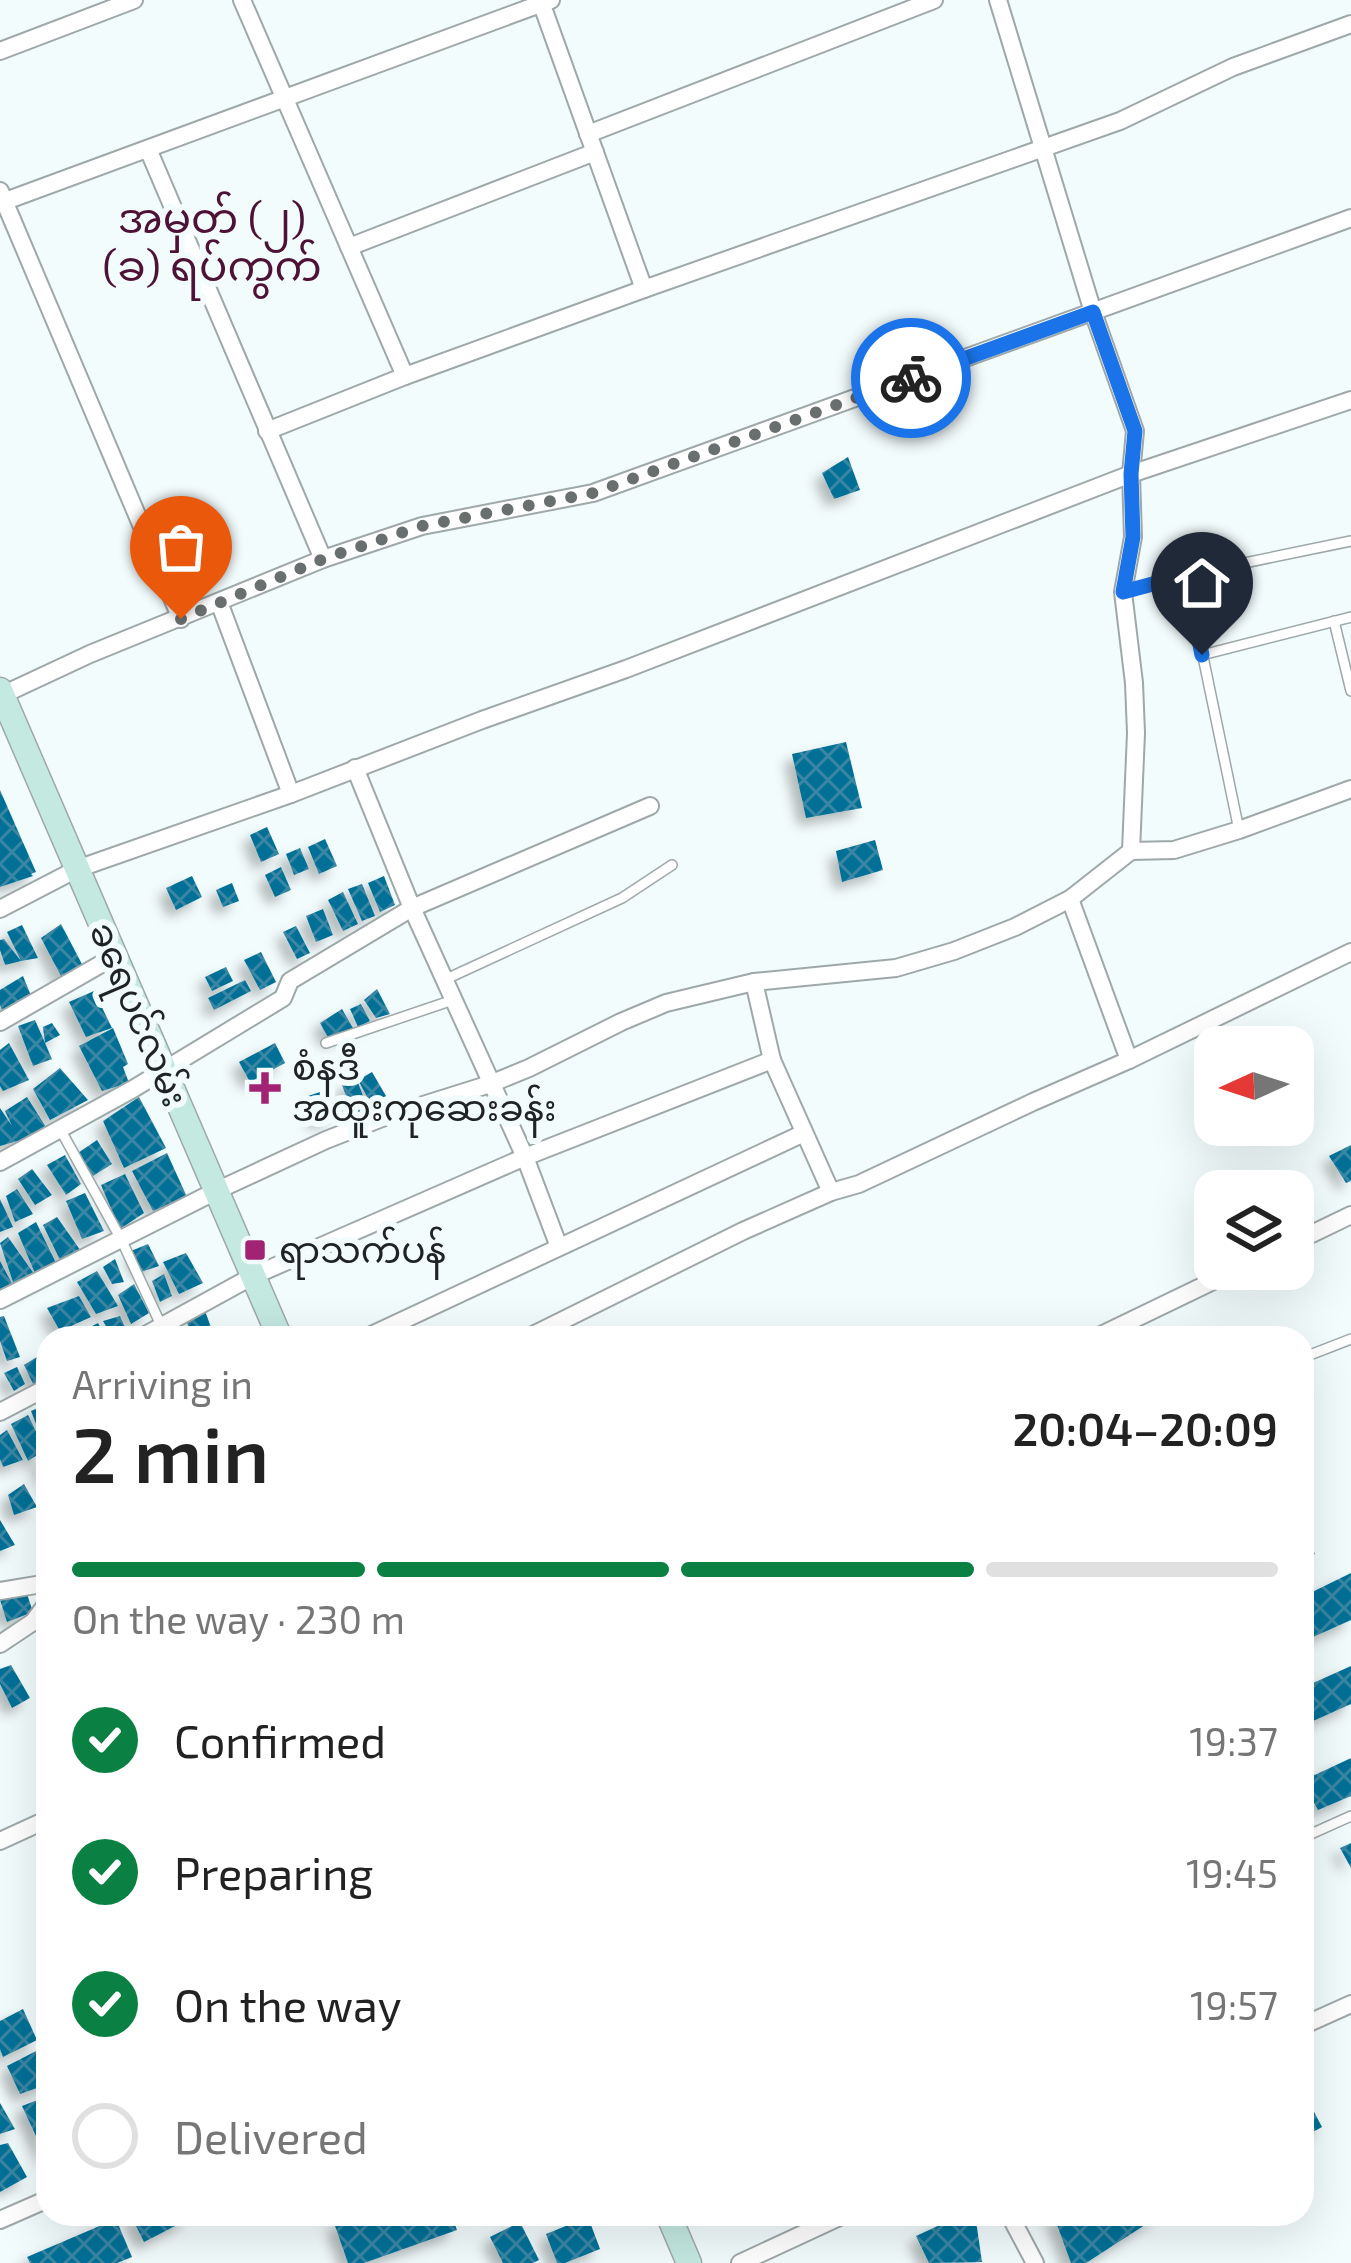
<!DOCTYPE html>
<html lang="en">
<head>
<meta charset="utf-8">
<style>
	:root { --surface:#fff; --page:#f2f2f2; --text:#222; --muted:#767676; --line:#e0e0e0; --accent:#0b8043 }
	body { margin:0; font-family:"Exo 2","Noto Sans Myanmar",sans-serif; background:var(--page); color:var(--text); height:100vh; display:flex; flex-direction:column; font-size:45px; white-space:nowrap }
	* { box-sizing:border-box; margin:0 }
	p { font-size:39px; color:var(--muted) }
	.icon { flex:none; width:66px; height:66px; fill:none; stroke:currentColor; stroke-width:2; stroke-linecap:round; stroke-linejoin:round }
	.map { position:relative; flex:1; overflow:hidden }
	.drawer { position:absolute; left:36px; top:1326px; width:1278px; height:900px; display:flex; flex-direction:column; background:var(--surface); border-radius:36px; box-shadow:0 12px 48px #0002 }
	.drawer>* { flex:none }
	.needle { width:78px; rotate:267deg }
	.tools { position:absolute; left:1194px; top:1026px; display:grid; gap:24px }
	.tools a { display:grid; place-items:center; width:120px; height:120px; border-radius:24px; background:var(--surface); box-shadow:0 12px 48px #0002; font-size:60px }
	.pin { position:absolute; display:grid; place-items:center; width:102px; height:102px; color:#fff; margin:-123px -51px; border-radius:50% 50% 50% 0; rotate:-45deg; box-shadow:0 0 12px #0007 }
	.pin .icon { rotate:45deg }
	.courier { position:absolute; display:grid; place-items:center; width:120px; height:120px; margin:-60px; border:9px solid #1a73e8; border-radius:50%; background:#fff; color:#222; box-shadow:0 3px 15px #0007 }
	.headline em { font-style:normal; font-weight:600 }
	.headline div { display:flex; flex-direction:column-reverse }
	.headline { display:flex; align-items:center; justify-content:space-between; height:204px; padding:0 36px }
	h1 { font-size:78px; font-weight:600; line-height:90px }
	.bar { display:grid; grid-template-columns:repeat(4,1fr); gap:18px 12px; align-content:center; height:144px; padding:0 36px }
	.bar i { height:15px; border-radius:9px; background:var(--line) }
	.bar .current { background:var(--accent) }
	.bar p { grid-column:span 4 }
	ol { padding:0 36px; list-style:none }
	li { display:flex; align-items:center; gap:36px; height:132px }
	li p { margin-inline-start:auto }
	li .icon { padding:12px; border-radius:50%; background:var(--accent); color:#fff; stroke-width:4 }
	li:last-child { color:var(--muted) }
	li i { width:66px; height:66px; border:6px solid var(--line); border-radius:50% }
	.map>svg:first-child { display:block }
	.building { fill:url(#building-cross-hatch); filter:url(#shadow) }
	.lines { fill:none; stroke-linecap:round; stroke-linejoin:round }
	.lane-casing { stroke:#9fa8a9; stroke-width:12 }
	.street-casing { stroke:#9fa8a9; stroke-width:20 }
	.secondary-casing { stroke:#9fa8a9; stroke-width:27 }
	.lane { stroke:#fff; stroke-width:9 }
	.street { stroke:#fff; stroke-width:16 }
	.secondary { stroke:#c3e9e1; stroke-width:24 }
	.done { stroke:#696f6f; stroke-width:12; stroke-dasharray:0 21.6 }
	.route { stroke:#1a73e8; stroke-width:15 }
	.poi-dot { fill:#a22273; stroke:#f3fcfd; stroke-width:4.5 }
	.labels { text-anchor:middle; stroke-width:12; stroke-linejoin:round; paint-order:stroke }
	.street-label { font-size:36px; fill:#1f2323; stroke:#f3fcfd }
	.poi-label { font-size:36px; fill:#1f2323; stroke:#f3fcfd; text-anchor:start }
	.quarter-label { font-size:42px; fill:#4f1237; stroke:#f3fcfd }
</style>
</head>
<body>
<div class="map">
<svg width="1351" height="2263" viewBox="0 0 1351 2263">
	<defs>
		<pattern id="building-cross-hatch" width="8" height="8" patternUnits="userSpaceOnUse" patternTransform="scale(3)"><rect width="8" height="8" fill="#036f97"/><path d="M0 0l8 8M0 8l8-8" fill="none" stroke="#3a86a2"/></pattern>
		<filter id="shadow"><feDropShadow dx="-8" dy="8" stdDeviation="6" flood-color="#0004"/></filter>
	</defs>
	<rect width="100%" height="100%" fill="#f3fcfd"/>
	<g class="building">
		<polygon points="848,457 860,490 834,499 822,473"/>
		<polygon points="846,742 862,808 806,818 792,754"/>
		<polygon points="0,790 36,872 31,874 33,876 0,887"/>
		<polygon points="267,827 279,854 261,862 250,835"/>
		<polygon points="325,839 337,866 319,874 308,847"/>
		<polygon points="875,840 883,870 842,882 836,851"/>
		<polygon points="300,848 309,869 294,875 286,854"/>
		<polygon points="281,867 291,890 275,897 265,875"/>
		<polygon points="192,876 202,897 176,910 166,888"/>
		<polygon points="384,876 395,905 380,912 368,883"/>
		<polygon points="232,883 239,901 223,907 216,890"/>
		<polygon points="362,884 375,916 362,921 348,889"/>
		<polygon points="343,892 358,924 343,931 328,900"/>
		<polygon points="323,909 333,935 316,942 306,916"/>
		<polygon points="61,924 84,968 63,980 41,938"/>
		<polygon points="22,925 38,958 21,961 7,932"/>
		<polygon points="296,926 310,953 297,959 283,932"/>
		<polygon points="4,939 21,961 5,965 0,950 0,940"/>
		<polygon points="261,952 276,982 260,990 244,960"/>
		<polygon points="226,967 233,981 212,991 205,977"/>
		<polygon points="23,976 34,1003 4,1015 0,1005 0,990"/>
		<polygon points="245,980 251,991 214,1010 208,998"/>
		<polygon points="377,989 390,1014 376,1018 364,1000"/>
		<polygon points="94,991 112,1028 86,1037 69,1002"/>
		<polygon points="361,1004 370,1021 358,1027 350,1009"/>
		<polygon points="342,1009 353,1028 330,1041 320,1023"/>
		<polygon points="35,1020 52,1059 33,1066 18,1026"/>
		<polygon points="52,1023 60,1035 45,1043 43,1027"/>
		<polygon points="113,1028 128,1064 123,1067 129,1083 102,1091 79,1046"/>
		<polygon points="9,1043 29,1080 3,1091 0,1086 0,1050"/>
		<polygon points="275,1043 285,1063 250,1082 239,1062"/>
		<polygon points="60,1068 88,1100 50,1120 33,1089"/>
		<polygon points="372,1072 386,1096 371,1104 358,1080"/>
		<polygon points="357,1080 368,1109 353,1114 342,1085"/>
		<polygon points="326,1090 334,1117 317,1122 308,1096"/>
		<polygon points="27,1097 46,1127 21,1140 0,1146 0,1108 12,1126 5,1111"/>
		<polygon points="139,1097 166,1148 124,1168 103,1121"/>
		<polygon points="97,1140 112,1164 93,1176 78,1153"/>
		<polygon points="1351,1145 1351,1181 1346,1183 1329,1156"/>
		<polygon points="167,1153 187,1197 153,1211 132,1171"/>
		<polygon points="65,1155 81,1184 66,1195 47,1165"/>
		<polygon points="32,1169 52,1195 35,1205 18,1179"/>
		<polygon points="125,1174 144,1213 120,1229 101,1185"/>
		<polygon points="1294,1178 1310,1202 1293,1210 1293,1191 1265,1191"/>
		<polygon points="17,1189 33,1214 15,1222 6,1196"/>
		<polygon points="85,1193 104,1231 82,1239 66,1201"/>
		<polygon points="0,1199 13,1227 0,1232"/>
		<polygon points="57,1217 83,1254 60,1260 43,1225"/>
		<polygon points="36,1222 59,1269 16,1291 0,1243 8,1237 37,1278 18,1233"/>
		<polygon points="148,1244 159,1266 141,1272 131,1251"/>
		<polygon points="186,1253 203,1283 179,1294 163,1262"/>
		<polygon points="115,1259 124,1282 112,1284 103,1267"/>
		<polygon points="0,1261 16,1291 0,1292"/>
		<polygon points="97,1271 118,1306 96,1314 77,1282"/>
		<polygon points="164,1274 172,1296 160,1302 152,1281"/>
		<polygon points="134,1284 149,1313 131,1324 118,1295"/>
		<polygon points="79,1296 91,1317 60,1331 47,1308"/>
		<polygon points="205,1311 215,1338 194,1338 187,1323"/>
		<polygon points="4,1316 20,1357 7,1361 0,1341 0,1317"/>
		<polygon points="120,1316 128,1334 113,1338 103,1321"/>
		<polygon points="98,1323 107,1338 87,1338 84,1330"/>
		<polygon points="40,1355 48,1364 48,1376 34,1386 24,1365"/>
		<polygon points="17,1367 25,1384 14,1391 4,1373"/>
		<polygon points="48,1404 48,1427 38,1429 31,1411"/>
		<polygon points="28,1415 45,1450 28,1461 11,1424"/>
		<polygon points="7,1430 23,1460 3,1467 0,1459 0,1435"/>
		<polygon points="48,1456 48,1487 47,1487 38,1459"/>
		<polygon points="24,1484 37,1507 14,1515 8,1495"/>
		<polygon points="0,1520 15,1545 0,1551"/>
		<polygon points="1302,1528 1315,1554 1302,1560"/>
		<polygon points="1351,1573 1351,1620 1302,1642 1302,1597"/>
		<polygon points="26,1591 33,1612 7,1622 0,1600"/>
		<polygon points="11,1665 30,1698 12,1708 0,1684 0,1669"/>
		<polygon points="1351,1666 1351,1704 1302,1726 1302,1688"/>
		<polygon points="1351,1758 1351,1796 1318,1810 1302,1781"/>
		<polygon points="1351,1843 1351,1868 1340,1848"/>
		<polygon points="23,2009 37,2040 3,2057 0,2049 0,2021"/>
		<polygon points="42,2048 48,2064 48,2084 20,2094 7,2066"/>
		<polygon points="1302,2089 1322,2127 1302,2138"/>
		<polygon points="48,2096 48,2162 22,2106"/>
		<polygon points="0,2103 15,2129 0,2134"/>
		<polygon points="8,2143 27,2177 0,2192 0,2145"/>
		<polygon points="130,2214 186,2214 189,2219 144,2242"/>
		<polygon points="360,2214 451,2214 457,2230 364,2263 348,2263 334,2223"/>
		<polygon points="964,2214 975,2214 982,2262 929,2263 916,2236"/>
		<polygon points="1053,2214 1162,2214 1086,2263 1071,2263"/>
		<polygon points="588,2217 600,2249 565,2263 557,2263 546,2234"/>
		<polygon points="116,2219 132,2257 117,2263 30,2263 27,2257"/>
		<polygon points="520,2222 539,2260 533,2263 503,2263 490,2237"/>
	</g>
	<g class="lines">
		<defs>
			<g id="lane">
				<polyline points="1186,575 1239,830"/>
				<polyline points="1123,592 1186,575 1351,541"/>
				<polyline points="1334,621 1351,691"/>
				<polyline points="1202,655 1351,617"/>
				<polyline points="444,980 622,898 672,865"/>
				<polyline points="326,1043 453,1000"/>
				<polyline points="60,1129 121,1239 167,1338"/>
				<polyline points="1302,1358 1351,1339"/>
				<polyline points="1302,1838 1351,1816"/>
			</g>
			<g id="street">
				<polyline points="242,0 405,376"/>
				<polyline points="998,0 1093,312 1135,431 1131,474 1133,537 1123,592 1134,683 1136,733 1131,851"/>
				<polyline points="542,5 644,289"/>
				<polyline points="0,51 134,0"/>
				<polyline points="588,134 934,0"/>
				<polyline points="148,149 323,559"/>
				<polyline points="0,191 181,619"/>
				<polyline points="0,203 551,0"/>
				<polyline points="349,247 595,152"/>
				<polyline points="267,431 405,376 644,289 1120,121 1233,67 1351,24"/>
				<polyline points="219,602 291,794"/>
				<polyline points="0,696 90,654 323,559 422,526 593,493 1351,218"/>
				<polyline points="355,768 412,908 525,1157 559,1247"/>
				<polyline points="0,909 77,869 291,794 482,720 626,669 1131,474 1351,400"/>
				<polyline points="754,982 772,1060 831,1192 859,1184 1033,1102 1129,1060 1070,899"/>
				<polyline points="0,1022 115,956"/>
				<polyline points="1129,1060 1351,952"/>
				<polyline points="0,1162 133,1089 283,998 290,981 412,908 650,806"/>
				<polyline points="1293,1243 1351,1215"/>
				<polyline points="0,1300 216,1191 326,1140 382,1118 490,1084 529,1068 621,1022 666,1003 754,982 896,968 954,951 1015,927 1070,899 1131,851 1174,850 1239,830 1351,789"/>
				<polyline points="140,1338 253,1276 525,1157 772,1060"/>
				<polyline points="365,1338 804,1133"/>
				<polyline points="527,1338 743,1231 831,1192"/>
				<polyline points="1095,1338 1238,1269"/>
				<polyline points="0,1412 48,1387"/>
				<polyline points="0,1591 48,1583"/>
				<polyline points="0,1644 33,1622 48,1602"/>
				<polyline points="0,1841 48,1819"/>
				<polyline points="1302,2026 1351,2004"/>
				<polyline points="1009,2214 1035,2263"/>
				<polyline points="0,2220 48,2199"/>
				<polyline points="740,2263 846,2214"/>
			</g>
			<g id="secondary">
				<polyline points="0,690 280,1338"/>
				<polyline points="668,2214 689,2263"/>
			</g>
		</defs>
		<use href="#lane" class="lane-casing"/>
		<use href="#street" class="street-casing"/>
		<use href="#secondary" class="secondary-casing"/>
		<use href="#lane" class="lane"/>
		<use href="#street" class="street"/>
		<use href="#secondary" class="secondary"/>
	</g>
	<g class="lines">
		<polyline class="done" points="181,619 323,559 422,526 593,493 911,378"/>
		<polyline class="route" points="911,378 1093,312 1135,431 1131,474 1133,537 1123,592 1186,575 1202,655"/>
	</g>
	<g class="poi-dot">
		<path d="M259 1070h12v12h12v12h-12v12h-12v-12h-12v-12h12z"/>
		<rect x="243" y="1238" width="24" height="24" rx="6"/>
	</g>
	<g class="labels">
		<g class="street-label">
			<text transform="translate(139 1014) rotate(67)" y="13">ခရေပင်လမ်း</text>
		</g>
		<g class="poi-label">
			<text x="292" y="1080">စံနဒီ<tspan x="292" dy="41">အထူးကုဆေးခန်း</tspan></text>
			<text x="279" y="1263">ရာသက်ပန်</text>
		</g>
		<g class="quarter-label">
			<text x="212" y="233">အမှတ် (၂)<tspan x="212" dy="48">(ခ) ရပ်ကွက်</tspan></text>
		</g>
	</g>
</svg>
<div class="tools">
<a><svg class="needle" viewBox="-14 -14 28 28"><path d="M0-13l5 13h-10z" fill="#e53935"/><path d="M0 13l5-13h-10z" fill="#767676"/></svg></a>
<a><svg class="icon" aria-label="layers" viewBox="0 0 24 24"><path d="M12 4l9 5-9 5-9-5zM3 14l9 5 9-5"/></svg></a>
</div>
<div class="pin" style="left:181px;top:619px;background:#ea580c"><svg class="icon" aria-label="bag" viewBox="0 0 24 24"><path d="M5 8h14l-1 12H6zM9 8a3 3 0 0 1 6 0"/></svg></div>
<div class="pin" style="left:1202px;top:655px;background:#1f2937"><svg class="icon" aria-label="home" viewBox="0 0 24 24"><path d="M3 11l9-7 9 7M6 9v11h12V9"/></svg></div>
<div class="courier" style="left:911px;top:378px"><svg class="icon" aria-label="bike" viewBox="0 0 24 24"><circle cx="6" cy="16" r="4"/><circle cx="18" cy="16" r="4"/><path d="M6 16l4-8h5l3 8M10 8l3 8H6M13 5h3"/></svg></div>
<section class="drawer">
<div class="headline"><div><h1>2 min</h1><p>Arriving in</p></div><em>20:04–20:09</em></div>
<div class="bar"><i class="current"></i><i class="current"></i><i class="current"></i><i></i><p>On the way · 230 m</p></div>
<ol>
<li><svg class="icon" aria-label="check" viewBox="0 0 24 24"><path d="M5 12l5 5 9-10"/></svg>Confirmed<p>19:37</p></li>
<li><svg class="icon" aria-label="check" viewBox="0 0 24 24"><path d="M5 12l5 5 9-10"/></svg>Preparing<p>19:45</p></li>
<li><svg class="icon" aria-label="check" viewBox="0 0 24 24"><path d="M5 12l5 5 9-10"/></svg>On the way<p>19:57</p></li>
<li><i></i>Delivered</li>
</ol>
</section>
</div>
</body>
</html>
